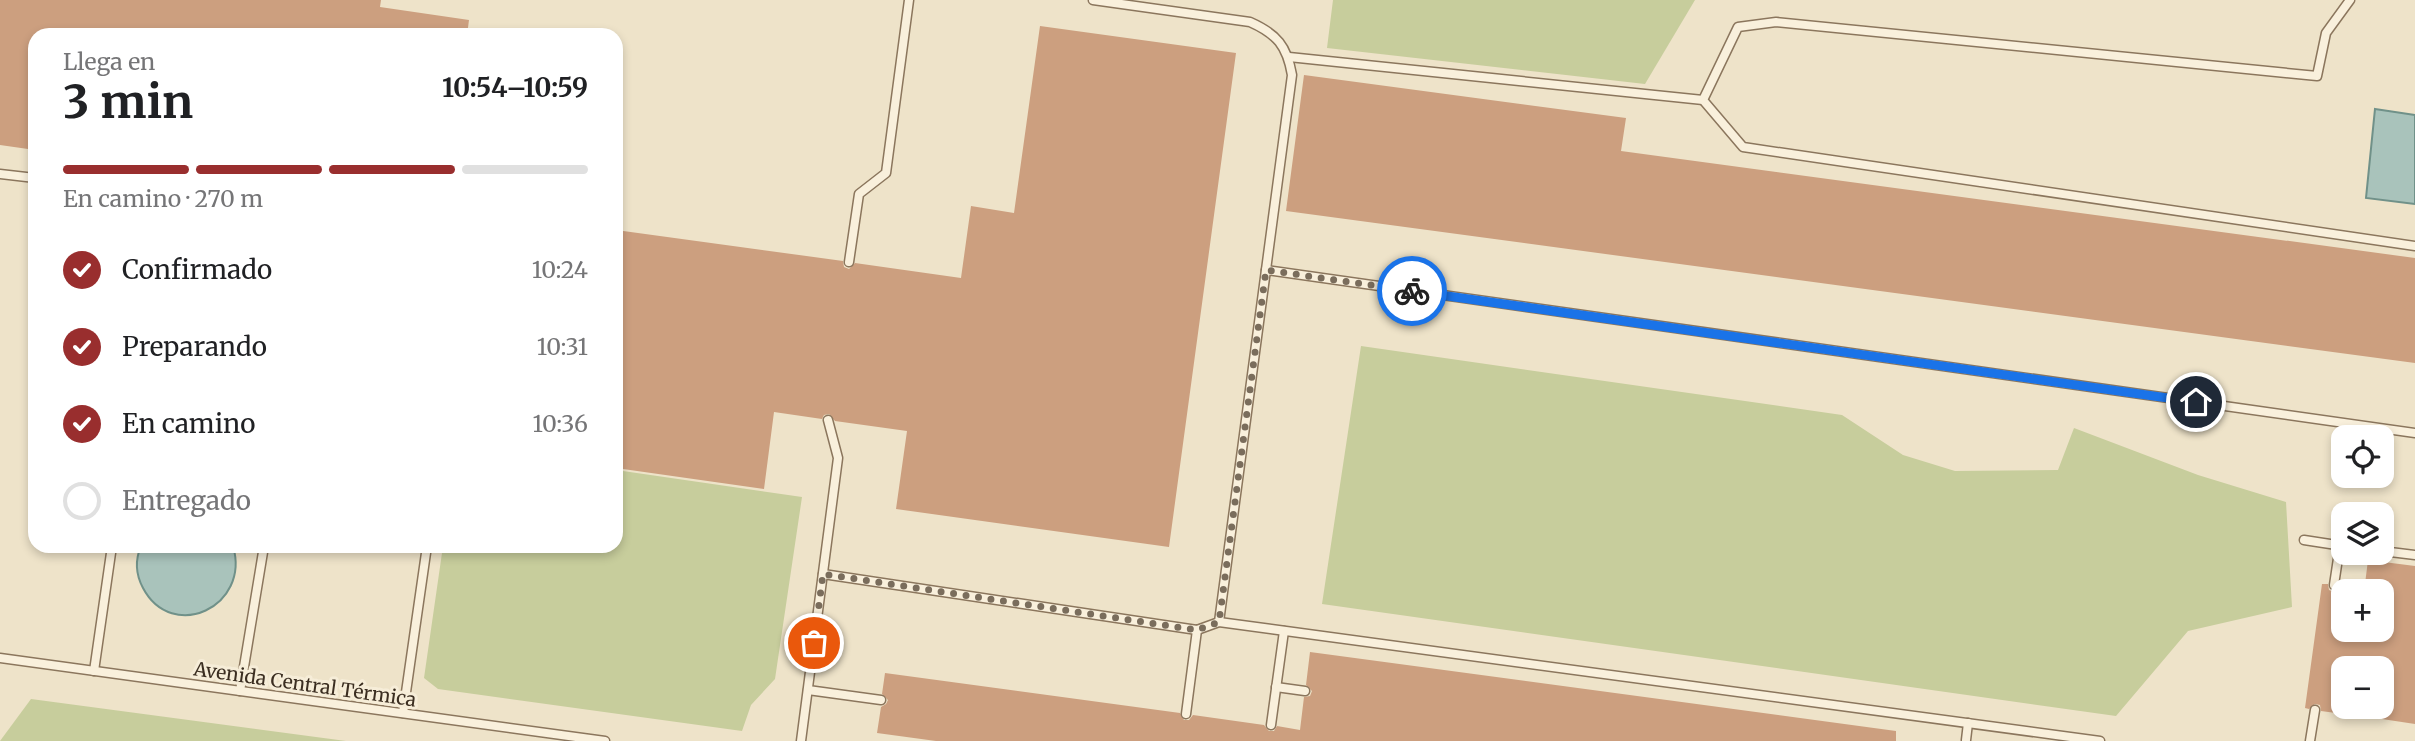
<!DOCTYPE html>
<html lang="es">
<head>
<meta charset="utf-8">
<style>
	:root { --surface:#fff; --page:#f2f2f2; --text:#202124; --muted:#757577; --line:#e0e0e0; --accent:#992e2e }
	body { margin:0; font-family:Merriweather,serif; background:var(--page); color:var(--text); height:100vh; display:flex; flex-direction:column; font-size:26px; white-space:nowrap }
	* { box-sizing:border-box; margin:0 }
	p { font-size:23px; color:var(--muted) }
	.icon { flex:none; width:38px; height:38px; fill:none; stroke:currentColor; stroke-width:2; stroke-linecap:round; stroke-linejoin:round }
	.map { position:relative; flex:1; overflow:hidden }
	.drawer { position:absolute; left:28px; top:28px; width:595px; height:525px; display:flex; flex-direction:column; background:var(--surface); border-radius:21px; box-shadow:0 4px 10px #0003 }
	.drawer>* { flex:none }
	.controls { position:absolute; left:2331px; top:425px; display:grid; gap:14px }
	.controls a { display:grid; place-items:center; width:63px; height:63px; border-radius:14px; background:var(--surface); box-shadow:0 4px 10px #0003; font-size:35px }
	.pin { position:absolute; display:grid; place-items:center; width:60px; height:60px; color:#fff; margin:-30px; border:4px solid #fff; border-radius:50%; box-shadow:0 2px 7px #0007 }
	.courier { position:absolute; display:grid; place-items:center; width:70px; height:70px; margin:-35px; border:5px solid #1a73e8; border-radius:50%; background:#fff; color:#222; box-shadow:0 2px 9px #0007 }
	.overview em { font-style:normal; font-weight:700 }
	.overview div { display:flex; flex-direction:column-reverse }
	.overview { display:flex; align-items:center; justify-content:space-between; height:119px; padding:0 35px }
	h1 { font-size:46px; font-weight:700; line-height:52px }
	.bar { display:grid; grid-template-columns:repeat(4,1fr); gap:10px 7px; align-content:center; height:84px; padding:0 35px }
	.bar i { height:9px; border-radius:5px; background:var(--line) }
	.bar .on { background:var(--accent) }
	.bar p { grid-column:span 4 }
	ol { padding:0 35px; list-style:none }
	li { display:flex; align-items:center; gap:21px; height:77px }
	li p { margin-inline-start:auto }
	li .icon { padding:7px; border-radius:50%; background:var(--accent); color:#fff; stroke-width:4 }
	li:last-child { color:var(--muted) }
	li i { width:38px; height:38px; border:4px solid var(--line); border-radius:50% }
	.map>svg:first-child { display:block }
	.green { fill:#c7cd9c }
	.water { fill:#a9c3bb; stroke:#709189; stroke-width:2 }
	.building { fill:#cc9f7f }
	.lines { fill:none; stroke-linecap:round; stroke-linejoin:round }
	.lane-casing { stroke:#8b765d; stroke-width:11 }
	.lane { stroke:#f9f0dc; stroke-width:8 }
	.done { stroke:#7a6d5c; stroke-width:7; stroke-dasharray:0 12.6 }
	.route { stroke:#1a73e8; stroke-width:9 }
	.labels { text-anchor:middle; stroke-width:6; stroke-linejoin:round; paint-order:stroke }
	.street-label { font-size:19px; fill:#3b2e21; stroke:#f6edd8 }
</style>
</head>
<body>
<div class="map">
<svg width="2415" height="741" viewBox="0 0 2415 741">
	<rect width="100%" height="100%" fill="#eee3c9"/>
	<g class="green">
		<polygon points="1333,0 1695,0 1645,84 1327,48"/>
		<polygon points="1361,346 1842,415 1903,455 1955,471 2058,470 2074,428 2198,475 2286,502 2292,607 2188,631 2116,716 1322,604"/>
		<polygon points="616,470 802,497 775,679 751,705 742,731 438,689 424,678 443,546 616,546"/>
		<polygon points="31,699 346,741 0,741"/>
	</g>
	<g class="water">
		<polygon points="2375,109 2415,115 2415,204 2366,198"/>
		<path d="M141,546H233C251,607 172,643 143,588C136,575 135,560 141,546Z"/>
	</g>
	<g class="building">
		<polygon points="0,0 381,0 380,7 469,20 467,35 35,35 35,150 0,145"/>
		<polygon points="1040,26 1236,53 1169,547 896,509 907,431 835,421 829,414 824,415 822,419 774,412 764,489 616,468 616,230 843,261 844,267 849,269 855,263 961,278 971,206 1014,213"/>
		<polygon points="1304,75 1626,118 1621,151 2415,258 2415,363 1286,211"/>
		<polygon points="2368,560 2415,566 2415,724 2382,719 2382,668 2343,668 2343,714 2321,711 2320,705 2315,704 2309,709 2305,708 2322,584 2328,584 2329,590 2334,592 2343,586 2343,630 2382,630 2382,592 2364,592"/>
		<polygon points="1310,652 1896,731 1896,741 936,741 877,733 881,707 886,704 888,700 882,694 885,673 1180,713 1184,720 1189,720 1193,715 1264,725 1269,731 1274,731 1277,726 1300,730 1304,697 1310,696 1312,691 1306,685"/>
	</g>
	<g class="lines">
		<defs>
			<g id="lane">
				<path d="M1093,0L1250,22C1277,34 1287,46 1292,75L1219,622"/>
				<polyline points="2350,0 2326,33 2317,76 1776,22 1738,27 1703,100 1743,147 2415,246"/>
				<polyline points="1289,57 1703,100"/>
				<polyline points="0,174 35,178"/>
				<polyline points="849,262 859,194 886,173 909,0"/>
				<polyline points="1266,270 2415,433"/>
				<polyline points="2304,540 2343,546"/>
				<polyline points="2382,551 2415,555"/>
				<polyline points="823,574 1197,630 1219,622 2100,741"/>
				<polyline points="2334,585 2340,545"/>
				<polyline points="0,658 605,741"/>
				<polyline points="94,671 112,546"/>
				<polyline points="1276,687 1305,691"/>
				<polyline points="808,690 881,700"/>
				<polyline points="240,691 264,546"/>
				<polyline points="403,713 427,546"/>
				<polyline points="1186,714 1197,630"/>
				<polyline points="1271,725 1284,631"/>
				<polyline points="1966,740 1968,723"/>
				<polyline points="801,741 838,458 828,420"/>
				<polyline points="2310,741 2315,710"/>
			</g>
		</defs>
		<use href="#lane" class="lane-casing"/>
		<use href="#lane" class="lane"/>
	</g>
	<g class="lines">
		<polyline class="done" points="814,643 823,574 1197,630 1219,622 1266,270 1412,291"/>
		<polyline class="route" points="1412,291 2196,402"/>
	</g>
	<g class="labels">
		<g class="street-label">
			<text transform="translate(305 684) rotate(8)" y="7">Avenida Central Térmica</text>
		</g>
	</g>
</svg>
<div class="controls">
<a><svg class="icon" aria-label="locate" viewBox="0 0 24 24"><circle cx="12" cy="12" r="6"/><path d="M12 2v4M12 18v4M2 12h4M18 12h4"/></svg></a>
<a><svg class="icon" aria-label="layers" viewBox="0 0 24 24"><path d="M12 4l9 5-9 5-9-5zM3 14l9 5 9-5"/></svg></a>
<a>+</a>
<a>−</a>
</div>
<div class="pin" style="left:814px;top:643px;background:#ea580c"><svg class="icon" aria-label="bag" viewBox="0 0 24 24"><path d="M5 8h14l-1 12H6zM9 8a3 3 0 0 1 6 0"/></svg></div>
<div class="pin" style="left:2196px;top:402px;background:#1f2937"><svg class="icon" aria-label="home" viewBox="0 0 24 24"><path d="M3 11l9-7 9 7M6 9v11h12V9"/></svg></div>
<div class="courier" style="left:1412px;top:291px"><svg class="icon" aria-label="bike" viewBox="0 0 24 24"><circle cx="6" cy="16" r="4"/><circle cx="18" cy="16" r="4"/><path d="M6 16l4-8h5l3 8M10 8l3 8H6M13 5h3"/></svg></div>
<section class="drawer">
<div class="overview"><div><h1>3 min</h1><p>Llega en</p></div><em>10:54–10:59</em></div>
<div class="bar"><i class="on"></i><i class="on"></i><i class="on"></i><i></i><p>En camino · 270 m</p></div>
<ol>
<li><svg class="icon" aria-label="check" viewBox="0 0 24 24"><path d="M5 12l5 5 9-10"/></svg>Confirmado<p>10:24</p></li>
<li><svg class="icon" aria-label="check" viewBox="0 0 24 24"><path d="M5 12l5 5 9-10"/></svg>Preparando<p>10:31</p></li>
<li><svg class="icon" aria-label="check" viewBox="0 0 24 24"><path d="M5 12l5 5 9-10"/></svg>En camino<p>10:36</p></li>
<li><i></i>Entregado</li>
</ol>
</section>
</div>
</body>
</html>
